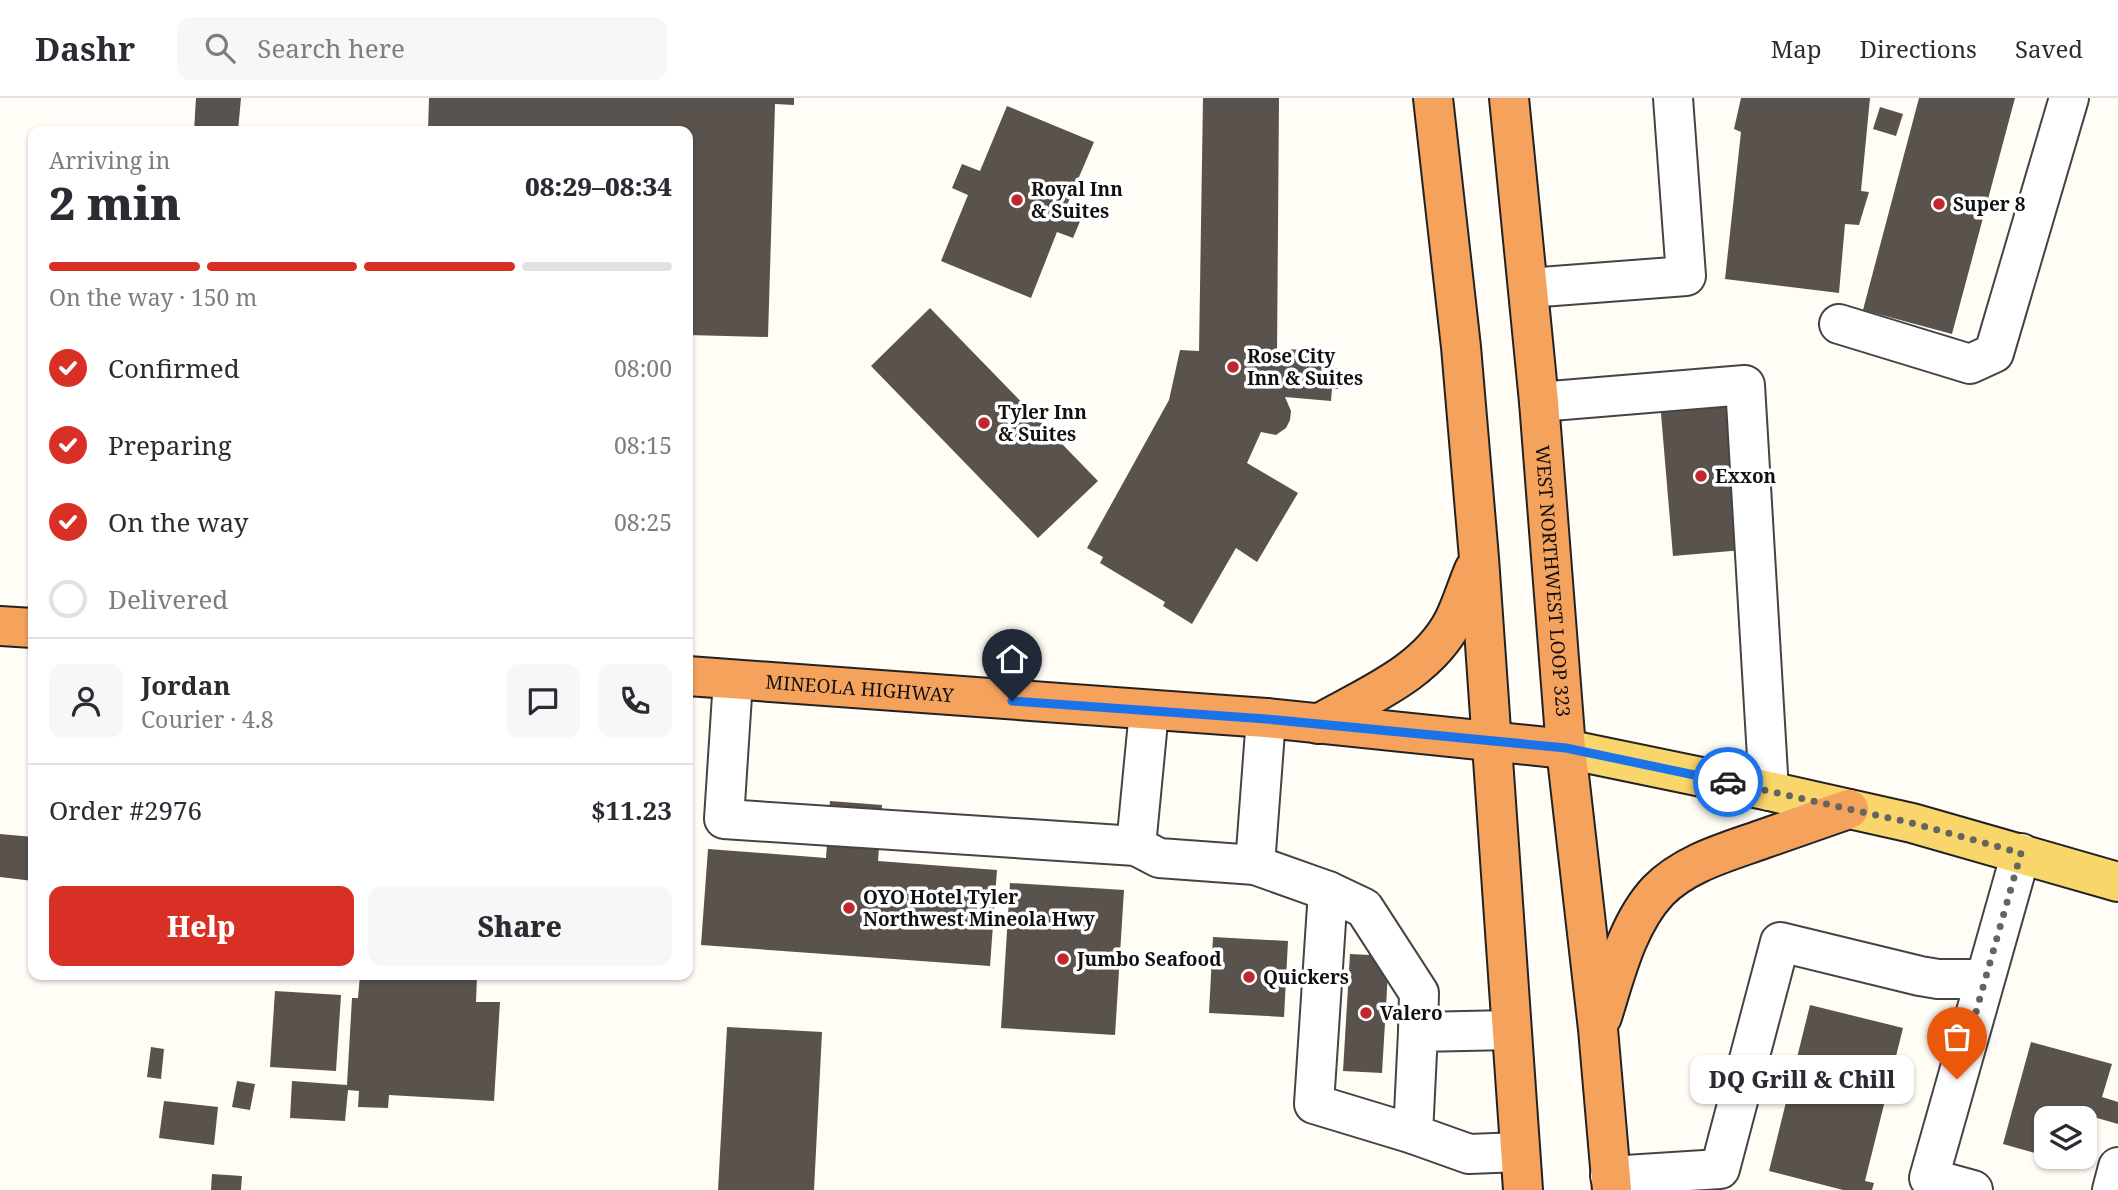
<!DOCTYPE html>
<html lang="en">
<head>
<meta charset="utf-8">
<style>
	:root { --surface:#fff; --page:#f7f7f7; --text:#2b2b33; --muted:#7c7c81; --line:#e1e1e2; --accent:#d93025 }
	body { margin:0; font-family:"Noto Serif",serif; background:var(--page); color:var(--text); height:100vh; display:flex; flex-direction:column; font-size:26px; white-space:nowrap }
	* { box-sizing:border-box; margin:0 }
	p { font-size:23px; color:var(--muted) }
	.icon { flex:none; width:38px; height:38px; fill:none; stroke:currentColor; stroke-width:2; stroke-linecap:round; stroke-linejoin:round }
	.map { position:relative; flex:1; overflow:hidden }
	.drawer { position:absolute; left:28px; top:28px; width:665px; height:854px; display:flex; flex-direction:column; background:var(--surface); border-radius:14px; box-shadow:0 2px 5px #0004 }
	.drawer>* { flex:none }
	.controls { position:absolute; left:2034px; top:1008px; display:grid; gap:14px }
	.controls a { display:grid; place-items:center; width:63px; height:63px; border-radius:14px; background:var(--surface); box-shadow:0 2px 5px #0004; font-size:35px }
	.pin { position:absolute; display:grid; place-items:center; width:60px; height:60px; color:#fff; margin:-72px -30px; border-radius:50% 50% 50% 0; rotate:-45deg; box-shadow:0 0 7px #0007 }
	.pin .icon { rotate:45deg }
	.courier { position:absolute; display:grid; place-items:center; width:70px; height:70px; margin:-35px; border:5px solid #1a73e8; border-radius:50%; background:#fff; color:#222; box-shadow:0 2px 9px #0007 }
	.bubble { position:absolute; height:49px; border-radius:14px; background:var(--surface); box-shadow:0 2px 5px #0004; font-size:23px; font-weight:800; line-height:49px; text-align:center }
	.headline em { font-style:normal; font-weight:800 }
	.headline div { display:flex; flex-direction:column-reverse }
	.headline { display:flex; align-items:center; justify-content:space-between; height:119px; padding:0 21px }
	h1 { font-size:46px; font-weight:800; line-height:52px }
	.bar { display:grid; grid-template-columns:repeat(4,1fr); gap:10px 7px; align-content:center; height:84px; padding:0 21px }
	.bar i { height:9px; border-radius:5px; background:var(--line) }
	.bar .selected { background:var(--accent) }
	.bar p { grid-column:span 4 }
	.line { display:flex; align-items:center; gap:18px; padding:0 21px; border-top:2px solid var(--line) }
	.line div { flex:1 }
	.round { display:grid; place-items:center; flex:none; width:74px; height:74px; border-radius:14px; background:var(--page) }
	ol { padding:0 21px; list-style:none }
	li { display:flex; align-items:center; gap:21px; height:77px }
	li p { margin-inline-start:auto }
	li .icon { padding:7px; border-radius:50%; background:var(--accent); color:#fff; stroke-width:4 }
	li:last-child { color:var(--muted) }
	li i { width:38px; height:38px; border:4px solid var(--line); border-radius:50% }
	.button { display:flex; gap:14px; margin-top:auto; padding:14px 21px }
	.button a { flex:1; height:80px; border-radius:14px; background:var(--accent); color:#fff; font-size:28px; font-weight:800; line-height:80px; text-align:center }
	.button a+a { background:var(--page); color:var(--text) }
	header { display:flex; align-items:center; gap:42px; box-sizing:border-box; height:98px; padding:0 35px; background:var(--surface); border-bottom:2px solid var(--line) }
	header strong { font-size:33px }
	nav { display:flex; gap:38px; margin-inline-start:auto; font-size:24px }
	.search { width:490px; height:63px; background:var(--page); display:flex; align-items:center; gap:18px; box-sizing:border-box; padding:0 24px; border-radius:14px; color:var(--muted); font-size:26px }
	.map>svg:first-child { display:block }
	.building { fill:#5a524d }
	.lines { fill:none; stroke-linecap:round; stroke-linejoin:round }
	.minor-casing { stroke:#444; stroke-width:42 }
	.major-casing { stroke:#222; stroke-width:42 }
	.highway-casing { stroke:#222; stroke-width:42 }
	.minor { stroke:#fff; stroke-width:38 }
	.major { stroke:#f9d66b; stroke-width:38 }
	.highway { stroke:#f5a25d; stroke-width:38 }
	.done { stroke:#646461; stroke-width:7; stroke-dasharray:0 12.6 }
	.route { stroke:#1a73e8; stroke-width:9 }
	.poi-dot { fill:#c4262e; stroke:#fff; stroke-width:2.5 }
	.labels { text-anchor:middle; stroke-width:7; stroke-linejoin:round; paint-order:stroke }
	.poi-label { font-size:19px; font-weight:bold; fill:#111; stroke:#fff; text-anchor:start }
	.street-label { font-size:19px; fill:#111; stroke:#fff }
</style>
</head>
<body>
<header>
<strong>Dashr</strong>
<div class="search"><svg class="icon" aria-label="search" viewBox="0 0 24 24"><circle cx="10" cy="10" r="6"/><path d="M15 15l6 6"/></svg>Search here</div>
<nav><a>Map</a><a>Directions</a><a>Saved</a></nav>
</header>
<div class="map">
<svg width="2118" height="1092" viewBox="0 0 2118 1092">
	<rect width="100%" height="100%" fill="#fffdf5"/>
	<g class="building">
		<polygon points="196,0 241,0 238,33 194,33"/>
		<polygon points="429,0 794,0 794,7 775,6 768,239 688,237 688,33 428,33"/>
		<polygon points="1203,0 1279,0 1277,256 1289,257 1289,251 1334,255 1333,270 1339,271 1338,291 1332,290 1331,303 1285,299 1291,313 1290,322 1286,330 1276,337 1261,334 1247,365 1298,395 1257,464 1236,450 1192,526 1163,508 1165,504 1100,465 1103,459 1087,450 1169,302 1180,252 1199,253"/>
		<polygon points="1741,0 1870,0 1861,93 1869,94 1859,127 1845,126 1839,195 1725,181 1741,34 1734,31"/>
		<polygon points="1919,0 2015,0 1952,236 1863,212"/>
		<polygon points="1007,8 1094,44 1067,107 1084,114 1073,140 1057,134 1031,200 941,163 968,97 952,90 962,66 980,73"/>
		<polygon points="1880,9 1903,16 1896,38 1873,31"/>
		<polygon points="930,210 1098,383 1038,440 871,268"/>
		<polygon points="1730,298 1743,452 1673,458 1660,304"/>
		<polygon points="830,703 882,707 878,763 997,772 990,868 701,847 708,751 826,760"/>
		<polygon points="0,736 33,739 33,783 0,779"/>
		<polygon points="1010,785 1124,792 1115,937 1001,930"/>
		<polygon points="1213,839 1288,843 1284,919 1209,915"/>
		<polygon points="1350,856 1389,858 1382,975 1343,973"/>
		<polygon points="360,877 477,878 476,904 500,904 494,1003 389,997 388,1010 358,1009 359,993 348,992 345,1023 290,1020 292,983 347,987 352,900 358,900"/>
		<polygon points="275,893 341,897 336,973 270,969"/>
		<polygon points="1810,907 1903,930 1865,1083 1874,1085 1872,1092 1843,1092 1769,1073"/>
		<polygon points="727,929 822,934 814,1092 718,1092"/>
		<polygon points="2031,944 2112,966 2102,999 2118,1004 2118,1026 2097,1020 2084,1068 2052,1060 2084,1059 2084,1020 2046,1020 2046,1058 2003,1046"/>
		<polygon points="151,949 164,951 161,981 147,979"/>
		<polygon points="237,983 255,986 250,1012 232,1009"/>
		<polygon points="164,1003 218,1009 214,1047 159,1040"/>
		<polygon points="212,1076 242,1078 241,1092 211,1092"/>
	</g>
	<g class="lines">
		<defs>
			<g id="minor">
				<polyline points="1528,190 1686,178 1673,0"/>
				<polyline points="1839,226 1970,266 1994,255 2069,0"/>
				<polyline points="1539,304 1745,287 1769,693"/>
				<polyline points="733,582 724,721 1136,748 1149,613"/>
				<polyline points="1136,748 1159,760 1255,767 1328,793 1314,1006 1413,1036"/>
				<polyline points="1255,767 1266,620"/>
				<polyline points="1328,793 1364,810 1419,895 1418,934"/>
				<polyline points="1511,932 1418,934 1413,1036 1469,1056 1520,1054"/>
				<polyline points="1610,1078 1720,1071 1780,844 1920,878 1938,881 1984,881"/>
				<polyline points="1973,1092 1929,1080 2021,755"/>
				<polyline points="2112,1092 2118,1069"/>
			</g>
			<polyline id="major" points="1566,651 1769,693 1912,725 2118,784"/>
			<g id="highway">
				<polyline points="1433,0 1461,249 1479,460 1523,1092"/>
				<path id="s1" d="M1509,0L1539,304L1566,651L1598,931L1612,1092"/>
				<polyline points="0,528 33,530"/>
				<path id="s2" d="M688,578L1266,620L1566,651"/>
				<path d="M1318,626C1367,598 1427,575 1454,522C1462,506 1467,488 1474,472"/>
				<path d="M1602,919C1615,878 1627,826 1658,793C1685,765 1727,754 1763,741C1792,731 1820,721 1849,711"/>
			</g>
		</defs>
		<use href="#minor" class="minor-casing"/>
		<use href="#major" class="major-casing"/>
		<use href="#highway" class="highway-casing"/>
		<use href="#minor" class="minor"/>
		<use href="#major" class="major"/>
		<use href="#highway" class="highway"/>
	</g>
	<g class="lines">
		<polyline class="done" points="1728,684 1912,725 2021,755 1957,981"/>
		<polyline class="route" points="1012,603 1266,621 1566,650 1728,684"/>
	</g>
	<g class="poi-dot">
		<circle cx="1017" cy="102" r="7"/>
		<circle cx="1939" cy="106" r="7"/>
		<circle cx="1233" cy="269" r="7"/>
		<circle cx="984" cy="325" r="7"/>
		<circle cx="1701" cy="378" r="7"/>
		<circle cx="849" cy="810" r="7"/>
		<circle cx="1063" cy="861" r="7"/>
		<circle cx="1249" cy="879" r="7"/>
		<circle cx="1366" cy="915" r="7"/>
	</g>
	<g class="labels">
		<g class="poi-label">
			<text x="1031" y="98">Royal Inn<tspan x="1031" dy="22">&amp; Suites</tspan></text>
			<text x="1953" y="113">Super 8</text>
			<text x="1247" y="265">Rose City<tspan x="1247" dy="22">Inn &amp; Suites</tspan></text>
			<text x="998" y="321">Tyler Inn<tspan x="998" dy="22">&amp; Suites</tspan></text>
			<text x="1715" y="385">Exxon</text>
			<text x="863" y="806">OYO Hotel Tyler<tspan x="863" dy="22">Northwest Mineola Hwy</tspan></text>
			<text x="1077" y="868">Jumbo Seafood</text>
			<text x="1263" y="886">Quickers</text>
			<text x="1380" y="922">Valero</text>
		</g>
		<g class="street-label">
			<text dy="7" stroke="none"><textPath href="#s1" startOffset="485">WEST NORTHWEST LOOP 323</textPath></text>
			<text dy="7" stroke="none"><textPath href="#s2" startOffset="172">MINEOLA HIGHWAY</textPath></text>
		</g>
	</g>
</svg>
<div class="controls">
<a><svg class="icon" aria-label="layers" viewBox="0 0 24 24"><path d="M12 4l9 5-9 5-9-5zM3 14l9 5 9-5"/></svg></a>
</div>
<div class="pin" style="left:1957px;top:981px;background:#ea580c"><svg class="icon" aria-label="bag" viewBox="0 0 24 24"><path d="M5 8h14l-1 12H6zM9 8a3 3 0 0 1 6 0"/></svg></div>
<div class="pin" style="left:1012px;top:603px;background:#1f2937"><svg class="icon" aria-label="home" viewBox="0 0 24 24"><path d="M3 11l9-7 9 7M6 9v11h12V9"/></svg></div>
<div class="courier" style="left:1728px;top:684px"><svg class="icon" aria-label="car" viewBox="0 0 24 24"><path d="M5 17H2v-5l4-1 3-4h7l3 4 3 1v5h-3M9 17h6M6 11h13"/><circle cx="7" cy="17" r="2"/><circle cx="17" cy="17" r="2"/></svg></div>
<div class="bubble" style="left:1690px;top:957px;width:224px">DQ Grill &amp; Chill</div>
<section class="drawer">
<div class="headline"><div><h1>2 min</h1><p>Arriving in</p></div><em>08:29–08:34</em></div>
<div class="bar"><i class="selected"></i><i class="selected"></i><i class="selected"></i><i></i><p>On the way · 150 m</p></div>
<ol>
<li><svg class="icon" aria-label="check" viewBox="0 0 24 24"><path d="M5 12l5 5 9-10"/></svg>Confirmed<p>08:00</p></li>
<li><svg class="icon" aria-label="check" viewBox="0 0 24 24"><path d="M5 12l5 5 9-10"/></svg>Preparing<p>08:15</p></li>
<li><svg class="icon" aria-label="check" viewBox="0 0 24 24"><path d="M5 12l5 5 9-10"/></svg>On the way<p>08:25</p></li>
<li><i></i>Delivered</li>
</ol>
<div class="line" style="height:126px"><a class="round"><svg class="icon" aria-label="person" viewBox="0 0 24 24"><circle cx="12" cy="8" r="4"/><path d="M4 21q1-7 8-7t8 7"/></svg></a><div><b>Jordan</b><p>Courier · 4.8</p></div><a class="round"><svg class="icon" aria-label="chat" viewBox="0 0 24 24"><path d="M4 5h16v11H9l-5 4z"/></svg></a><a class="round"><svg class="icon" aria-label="phone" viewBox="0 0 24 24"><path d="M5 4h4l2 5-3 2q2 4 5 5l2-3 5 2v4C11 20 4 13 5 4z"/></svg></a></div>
<div class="line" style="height:91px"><div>Order #2976</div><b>$11.23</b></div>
<div class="button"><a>Help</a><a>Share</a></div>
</section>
</div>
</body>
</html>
